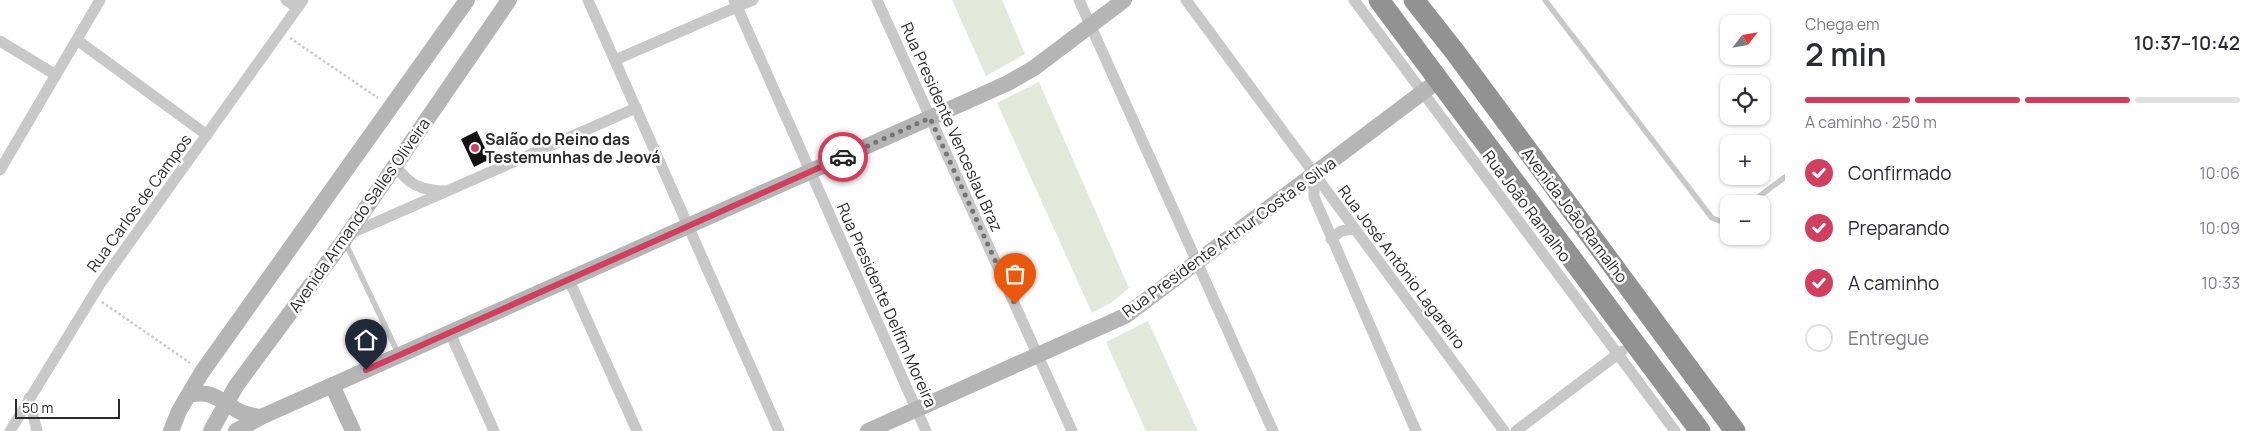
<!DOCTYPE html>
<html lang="pt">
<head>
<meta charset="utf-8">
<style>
	:root { --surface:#fff; --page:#f2f2f3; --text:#2b2b33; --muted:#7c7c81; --line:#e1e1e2; --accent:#d0405e }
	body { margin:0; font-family:Manrope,sans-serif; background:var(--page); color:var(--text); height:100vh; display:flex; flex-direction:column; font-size:19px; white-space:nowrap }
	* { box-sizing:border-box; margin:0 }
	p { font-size:16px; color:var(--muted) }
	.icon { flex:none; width:28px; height:28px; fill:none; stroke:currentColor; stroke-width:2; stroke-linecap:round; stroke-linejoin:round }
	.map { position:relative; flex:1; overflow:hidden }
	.sheet { display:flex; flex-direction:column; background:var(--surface); width:475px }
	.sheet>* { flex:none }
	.needle { width:32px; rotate:59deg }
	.controls { position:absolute; left:1720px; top:15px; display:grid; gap:10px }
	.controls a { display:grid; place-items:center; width:50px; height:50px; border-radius:10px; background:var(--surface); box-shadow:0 1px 4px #0004; font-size:25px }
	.scale { position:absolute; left:15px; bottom:12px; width:105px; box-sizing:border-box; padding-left:5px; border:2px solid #2b2b2b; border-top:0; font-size:14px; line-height:18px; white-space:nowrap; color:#2b2b2b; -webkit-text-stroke:4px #fff; paint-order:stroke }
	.pin { position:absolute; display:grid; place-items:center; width:42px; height:42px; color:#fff; margin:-51px -21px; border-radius:50% 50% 50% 0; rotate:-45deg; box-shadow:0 0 5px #0007 }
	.pin .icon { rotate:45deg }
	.courier { position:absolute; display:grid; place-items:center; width:50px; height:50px; margin:-25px; border:4px solid #d0405e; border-radius:50%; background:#fff; color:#222; box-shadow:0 1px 6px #0007 }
	.headline em { font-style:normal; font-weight:600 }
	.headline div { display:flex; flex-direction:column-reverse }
	.headline { display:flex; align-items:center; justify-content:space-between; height:85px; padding:0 20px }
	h1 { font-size:32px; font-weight:600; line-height:38px }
	.bar { display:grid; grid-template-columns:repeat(4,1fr); gap:8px 5px; align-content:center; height:60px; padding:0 20px }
	.bar i { height:6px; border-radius:4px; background:var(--line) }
	.bar .current { background:var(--accent) }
	.bar p { grid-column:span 4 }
	ol { padding:0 20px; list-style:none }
	li { display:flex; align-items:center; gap:15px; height:55px }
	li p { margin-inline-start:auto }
	li .icon { padding:5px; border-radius:50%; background:var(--accent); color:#fff; stroke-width:4 }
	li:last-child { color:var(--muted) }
	li i { width:28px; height:28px; border:2px solid var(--line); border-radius:50% }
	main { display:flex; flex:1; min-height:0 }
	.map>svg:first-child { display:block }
	.green { fill:#e3e8da }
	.building { fill:#121212 }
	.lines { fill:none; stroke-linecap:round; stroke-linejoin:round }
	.path { stroke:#c8c8c8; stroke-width:2.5; stroke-dasharray:2.5 2.5; stroke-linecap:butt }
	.lane { stroke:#c8c8c8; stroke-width:5.5 }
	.street { stroke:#c8c8c8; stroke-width:11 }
	.secondary { stroke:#b5b5b5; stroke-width:16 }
	.highway { stroke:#929292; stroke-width:21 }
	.done { stroke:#757575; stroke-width:5; stroke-dasharray:0 9 }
	.route { stroke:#d0405e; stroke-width:6 }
	.poi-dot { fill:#d0405e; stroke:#fff; stroke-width:2 }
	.labels { text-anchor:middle; stroke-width:5; stroke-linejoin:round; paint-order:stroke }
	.street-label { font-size:16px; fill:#2b2b2b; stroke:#fff }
	.poi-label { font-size:16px; font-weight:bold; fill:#2b2b2b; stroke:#fff; text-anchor:start }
</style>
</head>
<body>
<main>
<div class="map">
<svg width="1785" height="431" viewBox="0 0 1785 431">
	<rect width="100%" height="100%" fill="#fff"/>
	<g class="green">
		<polygon points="952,0 1002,0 1025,54 986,76"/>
		<polygon points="1039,82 1129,288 1111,303 1092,313 997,103"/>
		<polygon points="1148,321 1198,431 1146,431 1106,342"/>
	</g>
	<polygon class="building" points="477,131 490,159 474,167 461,139"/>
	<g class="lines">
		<g class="path">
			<polyline points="290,38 378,98"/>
			<polyline points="102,302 190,363"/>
		</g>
		<g class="lane">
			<polyline points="1545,0 1712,218 1720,221 1729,219"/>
			<polyline points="1749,204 1785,177"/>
			<polyline points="345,242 398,353"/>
		</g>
		<g class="street">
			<polyline points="286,0 297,7"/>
			<polyline points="588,0 779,431"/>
			<polyline points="734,0 926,431"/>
			<polyline points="877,0 1072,431"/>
			<polyline points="1079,0 1273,431"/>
			<polyline points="1186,0 1504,431"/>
			<polyline points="1354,0 1675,431"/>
			<polyline points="77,40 207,135"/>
			<polyline points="0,41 56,75"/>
			<polyline points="615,60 753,0"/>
			<path d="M395,165C409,185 420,190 444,191"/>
			<polyline points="0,170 100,0"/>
			<polyline points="1314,175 1314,197 1416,431"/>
			<polyline points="347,235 636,108"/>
			<polyline points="1331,239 1341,231 1353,229"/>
			<polyline points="569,280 637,431"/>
			<polyline points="450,333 494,431"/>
			<polyline points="29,398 37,431"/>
			<polyline points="10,431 100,284 303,0"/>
			<polyline points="1516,431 1622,351"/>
		</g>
		<g class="secondary">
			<polyline points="332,385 353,431"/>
			<path d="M189,395C210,390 218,398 235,409C243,414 252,416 261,417"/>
			<polyline points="171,431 179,411 202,372 467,0"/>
			<polyline points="211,431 236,386 344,240 509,0"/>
			<polyline points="236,431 261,417 1008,83 1034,68 1124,0"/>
			<polyline points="868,431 1125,316 1439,80"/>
		</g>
		<g class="highway">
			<polyline points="1379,0 1700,431"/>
			<polyline points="1414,0 1455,52 1735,431"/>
		</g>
	</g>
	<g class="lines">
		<polyline class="done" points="843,157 930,118 1015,304"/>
		<polyline class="route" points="366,370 843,157"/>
	</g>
	<circle class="poi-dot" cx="475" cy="148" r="5"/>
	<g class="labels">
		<g class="street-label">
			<text transform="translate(952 127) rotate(66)" y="6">Rua Presidente Venceslau Braz</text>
			<text transform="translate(139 203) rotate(-54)" y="6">Rua Carlos de Campos</text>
			<text transform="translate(1527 206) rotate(53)" y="6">Rua João Ramalho</text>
			<text transform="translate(359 215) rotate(-55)" y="6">Avenida Armando Salles Oliveira</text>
			<text transform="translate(1575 215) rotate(53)" y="6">Avenida João Ramalho</text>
			<text transform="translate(1229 237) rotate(-36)" y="6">Rua Presidente Arthur Costa e Silva</text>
			<text transform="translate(1402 267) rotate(53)" y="6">Rua José Antônio Lagareiro</text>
			<text transform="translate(887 305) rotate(66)" y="6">Rua Presidente Delfim Moreira</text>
		</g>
		<g class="poi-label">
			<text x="485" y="145">Salão do Reino das<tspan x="485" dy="18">Testemunhas de Jeová</tspan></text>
		</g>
	</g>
</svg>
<div class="controls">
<a><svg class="needle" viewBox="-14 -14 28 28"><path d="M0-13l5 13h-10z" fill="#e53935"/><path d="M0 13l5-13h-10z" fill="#7c7c81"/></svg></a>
<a><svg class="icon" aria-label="locate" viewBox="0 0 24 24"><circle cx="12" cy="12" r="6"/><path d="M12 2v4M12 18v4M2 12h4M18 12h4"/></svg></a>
<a>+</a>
<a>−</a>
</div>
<div class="scale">50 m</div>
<div class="pin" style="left:1015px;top:304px;background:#ea580c"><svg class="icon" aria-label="bag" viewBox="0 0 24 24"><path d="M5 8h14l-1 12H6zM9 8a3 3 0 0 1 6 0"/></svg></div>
<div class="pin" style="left:366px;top:370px;background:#1f2937"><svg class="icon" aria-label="home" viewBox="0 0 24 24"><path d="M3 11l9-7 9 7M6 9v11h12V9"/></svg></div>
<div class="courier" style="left:843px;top:157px"><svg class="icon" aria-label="car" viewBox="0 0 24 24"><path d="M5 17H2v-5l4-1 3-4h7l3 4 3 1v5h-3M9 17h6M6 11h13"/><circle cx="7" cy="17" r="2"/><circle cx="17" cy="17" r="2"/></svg></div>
</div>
<section class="sheet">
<div class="headline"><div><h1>2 min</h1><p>Chega em</p></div><em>10:37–10:42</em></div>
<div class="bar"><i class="current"></i><i class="current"></i><i class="current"></i><i></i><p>A caminho · 250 m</p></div>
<ol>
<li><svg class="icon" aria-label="check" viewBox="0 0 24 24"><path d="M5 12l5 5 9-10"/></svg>Confirmado<p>10:06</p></li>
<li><svg class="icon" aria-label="check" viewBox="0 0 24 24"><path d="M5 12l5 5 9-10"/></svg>Preparando<p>10:09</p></li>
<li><svg class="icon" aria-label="check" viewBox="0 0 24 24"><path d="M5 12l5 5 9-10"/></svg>A caminho<p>10:33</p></li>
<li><i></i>Entregue</li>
</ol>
</section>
</main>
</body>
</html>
